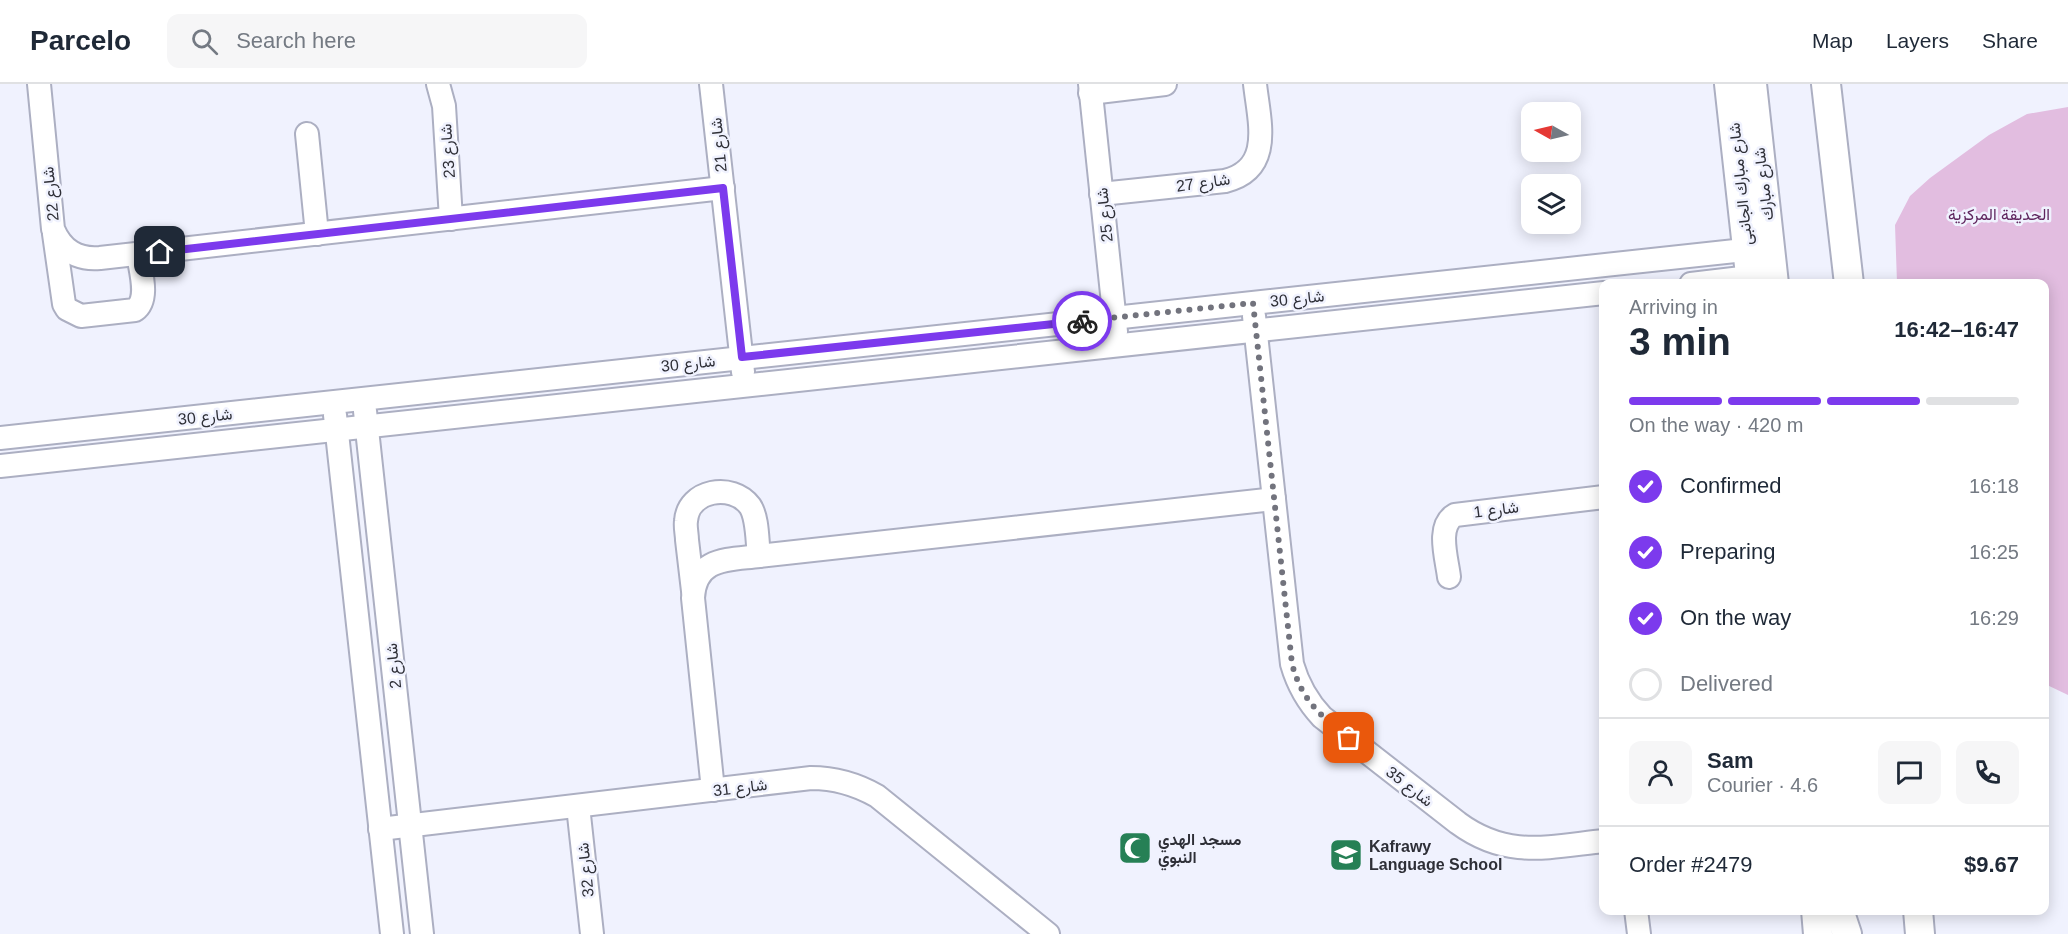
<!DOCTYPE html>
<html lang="en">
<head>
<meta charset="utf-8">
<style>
	:root { --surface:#fff; --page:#f6f6f7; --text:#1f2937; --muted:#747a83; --line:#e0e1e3; --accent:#7c3aed }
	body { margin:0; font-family:Helvetica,Vazirmatn,sans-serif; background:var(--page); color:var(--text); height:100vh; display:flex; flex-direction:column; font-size:22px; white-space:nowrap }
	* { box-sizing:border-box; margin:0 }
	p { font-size:20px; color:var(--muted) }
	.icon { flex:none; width:33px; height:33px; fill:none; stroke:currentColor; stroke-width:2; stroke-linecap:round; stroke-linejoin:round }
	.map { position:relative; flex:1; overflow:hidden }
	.sheet { position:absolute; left:1599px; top:195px; width:450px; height:636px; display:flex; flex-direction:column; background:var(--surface); border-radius:12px; box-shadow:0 3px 15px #0003 }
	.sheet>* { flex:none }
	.needle { width:39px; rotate:278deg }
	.buttons { position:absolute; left:1521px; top:18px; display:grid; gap:12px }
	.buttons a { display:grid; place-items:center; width:60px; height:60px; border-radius:12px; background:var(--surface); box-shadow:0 3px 15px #0003; font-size:30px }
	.pin { position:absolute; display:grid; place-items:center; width:51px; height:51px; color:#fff; margin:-26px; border-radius:12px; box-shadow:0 3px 9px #0006 }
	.courier { position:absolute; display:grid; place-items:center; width:60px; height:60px; margin:-30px; border:4px solid #7c3aed; border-radius:50%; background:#fff; color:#222; box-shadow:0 2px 8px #0007 }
	.head em { font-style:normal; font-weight:600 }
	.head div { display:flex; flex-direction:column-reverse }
	.head { display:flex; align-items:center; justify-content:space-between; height:102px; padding:0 30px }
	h1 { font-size:39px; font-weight:600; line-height:45px }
	.bar { display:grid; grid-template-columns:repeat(4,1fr); gap:9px 6px; align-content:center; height:72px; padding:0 30px }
	.bar i { height:8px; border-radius:4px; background:var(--line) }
	.bar .current { background:var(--accent) }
	.bar p { grid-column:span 4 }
	.line { display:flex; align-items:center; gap:15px; padding:0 30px; border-top:2px solid var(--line) }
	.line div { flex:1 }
	.round { display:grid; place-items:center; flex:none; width:63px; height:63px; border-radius:12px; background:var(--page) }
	ol { padding:0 30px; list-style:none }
	li { display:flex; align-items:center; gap:18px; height:66px }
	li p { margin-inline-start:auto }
	li .icon { padding:6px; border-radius:50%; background:var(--accent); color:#fff; stroke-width:4 }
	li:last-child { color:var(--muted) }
	li i { width:33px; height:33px; border:3px solid var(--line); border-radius:50% }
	header { display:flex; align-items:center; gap:36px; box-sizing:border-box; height:84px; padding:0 30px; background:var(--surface); border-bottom:2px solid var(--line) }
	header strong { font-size:28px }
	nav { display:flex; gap:33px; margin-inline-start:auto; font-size:21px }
	.search { width:420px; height:54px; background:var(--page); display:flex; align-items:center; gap:15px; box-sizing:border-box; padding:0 21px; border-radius:12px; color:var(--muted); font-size:22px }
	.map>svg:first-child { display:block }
	.green { fill:#e2bde0 }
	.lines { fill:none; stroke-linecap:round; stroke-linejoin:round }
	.minor-casing { stroke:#acafc2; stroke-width:26 }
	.major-casing { stroke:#acafc2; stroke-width:32 }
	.minor { stroke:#fff; stroke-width:22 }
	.major { stroke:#fff; stroke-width:28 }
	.done { stroke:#72737d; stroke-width:6; stroke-dasharray:0 10.8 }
	.route { stroke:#7c3aed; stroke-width:8 }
	.labels { text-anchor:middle; stroke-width:5; stroke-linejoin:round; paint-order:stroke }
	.street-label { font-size:16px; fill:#2e2f37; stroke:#f0f2fe }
	.park-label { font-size:16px; fill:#5f255e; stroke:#f0f2fe }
	.poi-label { font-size:16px; font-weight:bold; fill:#2e2f37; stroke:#f0f2fe; text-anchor:start }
</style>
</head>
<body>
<header>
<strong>Parcelo</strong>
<div class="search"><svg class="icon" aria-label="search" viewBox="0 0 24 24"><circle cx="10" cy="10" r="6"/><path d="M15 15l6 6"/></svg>Search here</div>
<nav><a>Map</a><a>Layers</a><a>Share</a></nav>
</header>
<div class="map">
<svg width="2068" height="850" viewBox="0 0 2068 850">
	<rect width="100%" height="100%" fill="#f0f2fe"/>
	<polygon class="green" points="2068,23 2068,611 2045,600 2044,200 1897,199 1895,141 1910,112 1930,94 1989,51 2027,30"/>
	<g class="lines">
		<defs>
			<g id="minor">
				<path d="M39,0L53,145C62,166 77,176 100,174L723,104"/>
				<polyline points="438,0 444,22 451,135"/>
				<polyline points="711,0 743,288"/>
				<polyline points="1090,0 1116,248"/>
				<polyline points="1090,9 1165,0"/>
				<polyline points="307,50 317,150"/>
				<path d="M1101,110L1225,97C1274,85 1259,37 1255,0"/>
				<path d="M54,150L64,220L67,225L81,232L135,226C150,215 140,186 138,170"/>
				<polyline points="1691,200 1767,191"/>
				<path d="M1254,232L1292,580C1298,601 1307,617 1322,633L1458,739C1507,775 1548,763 1604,757"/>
				<polyline points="365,327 422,850"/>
				<polyline points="335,331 392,850"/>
				<polyline points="0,354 1763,164"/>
				<polyline points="0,382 1604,209"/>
				<path d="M1449,493C1447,475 1436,442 1455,431L1604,413"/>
				<path d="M693,507C691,490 689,473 687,456C687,450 685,443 686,437C688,406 732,398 750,422C758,434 757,457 759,472"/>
				<path d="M713,706L693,514C695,473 728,476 759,472L1274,415"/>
				<polyline points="578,722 592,850"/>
				<path d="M380,745L811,694C836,694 856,700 877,712L1048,850"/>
				<polyline points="1636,826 1639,850"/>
			</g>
			<g id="major">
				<polyline points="1729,0 1751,200"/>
				<polyline points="1752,0 1774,200"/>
				<polyline points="1826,0 1849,200"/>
				<polyline points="1816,826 1818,850"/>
				<polyline points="1839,826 1847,850"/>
				<polyline points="1918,826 1920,850"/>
			</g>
		</defs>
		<use href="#minor" class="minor-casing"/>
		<use href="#major" class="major-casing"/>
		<use href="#minor" class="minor"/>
		<use href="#major" class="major"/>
	</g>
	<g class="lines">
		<path class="done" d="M1082,237L1253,219L1292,580C1302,617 1320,631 1349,654"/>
		<polyline class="route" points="160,168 723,104 742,273 1082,237"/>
	</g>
	<defs>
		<symbol id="mosque-square" viewBox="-11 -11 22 22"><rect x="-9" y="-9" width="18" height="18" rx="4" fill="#268055" stroke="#f0f2fe"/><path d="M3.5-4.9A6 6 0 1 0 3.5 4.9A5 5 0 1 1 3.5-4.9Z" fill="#fff"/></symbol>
		<symbol id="school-square" viewBox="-11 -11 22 22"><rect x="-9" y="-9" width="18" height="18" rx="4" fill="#268055" stroke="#f0f2fe"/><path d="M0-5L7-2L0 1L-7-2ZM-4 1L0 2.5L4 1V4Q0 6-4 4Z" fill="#fff"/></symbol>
	</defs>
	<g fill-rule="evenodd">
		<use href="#mosque-square" x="1116" y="745" width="38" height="38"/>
		<use href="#school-square" x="1327" y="752" width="38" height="38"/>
	</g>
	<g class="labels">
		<g class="street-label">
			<text transform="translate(718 61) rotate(-96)" y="6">شارع 21</text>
			<text transform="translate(447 67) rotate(-94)" y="6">شارع 23</text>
			<text transform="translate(1203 98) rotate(-8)" y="6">شارع 27</text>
			<text transform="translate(1740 100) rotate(-96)" y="6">شارع مبارك الجانبى</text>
			<text transform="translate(1763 100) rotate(-97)" y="6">شارع مبارك</text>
			<text transform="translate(50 110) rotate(-96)" y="6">شارع 22</text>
			<text transform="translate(1104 131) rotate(-96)" y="6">شارع 25</text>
			<text transform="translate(1297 214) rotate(-6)" y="6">شارع 30</text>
			<text transform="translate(688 279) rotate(-6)" y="6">شارع 30</text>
			<text transform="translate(205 332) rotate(-6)" y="6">شارع 30</text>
			<text transform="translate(1496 425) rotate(-7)" y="6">شارع 1</text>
			<text transform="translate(393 582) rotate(-96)" y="6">شارع 2</text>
			<text transform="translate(1410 702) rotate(38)" y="6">شارع 35</text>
			<text transform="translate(740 703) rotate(-7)" y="6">شارع 31</text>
			<text transform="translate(585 786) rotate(-96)" y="6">شارع 32</text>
		</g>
		<g class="park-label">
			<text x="1999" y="136">الحديقة المركزية</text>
		</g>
		<g class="poi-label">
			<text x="1158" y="761">مسجد الهدي<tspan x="1158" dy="18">النبوي</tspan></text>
			<text x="1369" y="768">Kafrawy<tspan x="1369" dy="18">Language School</tspan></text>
		</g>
	</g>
</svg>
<div class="buttons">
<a><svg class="needle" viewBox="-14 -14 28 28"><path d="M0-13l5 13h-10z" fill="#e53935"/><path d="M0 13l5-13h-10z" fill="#747a83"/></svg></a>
<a><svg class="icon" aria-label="layers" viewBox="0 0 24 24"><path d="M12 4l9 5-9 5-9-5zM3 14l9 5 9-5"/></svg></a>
</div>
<div class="pin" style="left:1349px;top:654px;background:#ea580c"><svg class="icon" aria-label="bag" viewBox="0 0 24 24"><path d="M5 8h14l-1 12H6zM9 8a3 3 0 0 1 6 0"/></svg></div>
<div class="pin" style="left:160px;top:168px;background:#1f2937"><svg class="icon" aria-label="home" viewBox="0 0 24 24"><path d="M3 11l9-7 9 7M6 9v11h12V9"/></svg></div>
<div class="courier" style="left:1082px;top:237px"><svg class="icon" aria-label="bike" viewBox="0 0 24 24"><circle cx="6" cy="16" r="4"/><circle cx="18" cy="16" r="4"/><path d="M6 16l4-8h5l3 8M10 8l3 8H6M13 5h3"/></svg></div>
<section class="sheet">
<div class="head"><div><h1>3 min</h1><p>Arriving in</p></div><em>16:42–16:47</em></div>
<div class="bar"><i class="current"></i><i class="current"></i><i class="current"></i><i></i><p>On the way · 420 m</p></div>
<ol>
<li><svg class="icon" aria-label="check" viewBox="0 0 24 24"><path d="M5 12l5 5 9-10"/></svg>Confirmed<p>16:18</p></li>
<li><svg class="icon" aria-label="check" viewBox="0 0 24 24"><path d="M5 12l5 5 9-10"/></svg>Preparing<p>16:25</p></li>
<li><svg class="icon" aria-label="check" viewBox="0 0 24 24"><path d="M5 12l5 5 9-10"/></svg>On the way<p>16:29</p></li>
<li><i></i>Delivered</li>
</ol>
<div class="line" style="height:108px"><a class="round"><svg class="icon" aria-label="person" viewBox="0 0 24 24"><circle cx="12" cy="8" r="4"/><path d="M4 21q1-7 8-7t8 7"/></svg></a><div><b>Sam</b><p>Courier · 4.6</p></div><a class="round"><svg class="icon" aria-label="chat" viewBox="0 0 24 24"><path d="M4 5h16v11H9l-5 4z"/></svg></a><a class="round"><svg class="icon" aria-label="phone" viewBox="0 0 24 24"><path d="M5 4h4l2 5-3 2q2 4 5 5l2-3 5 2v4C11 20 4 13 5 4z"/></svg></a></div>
<div class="line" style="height:78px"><div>Order #2479</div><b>$9.67</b></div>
</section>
</div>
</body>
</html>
